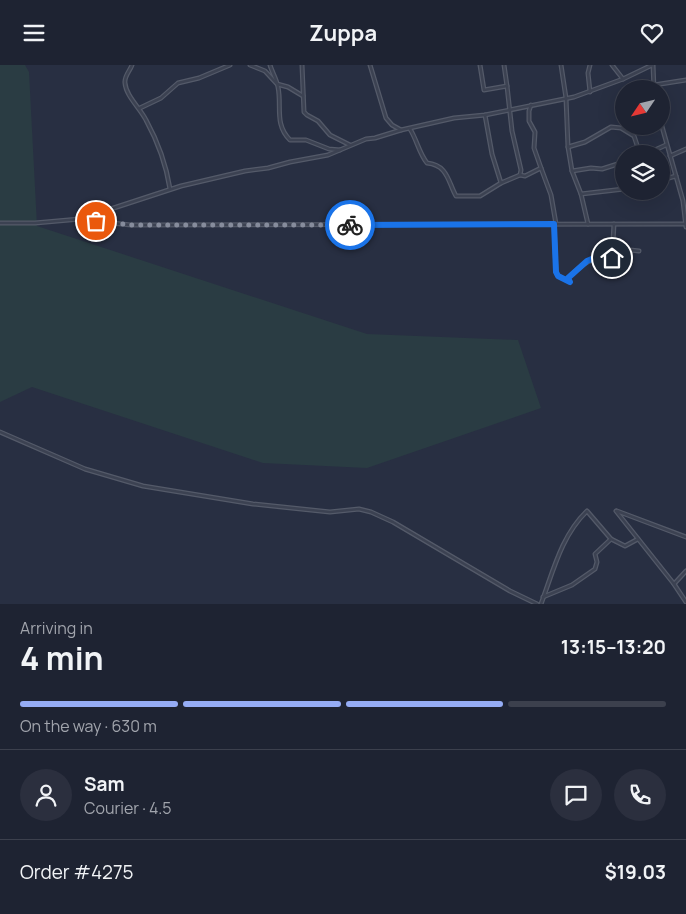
<!DOCTYPE html>
<html lang="en">
<head>
<meta charset="utf-8">
<style>
	:root { --surface:#1e2332; --page:#2b2f3e; --text:#f1f3f6; --muted:#a1a4ac; --line:#3c404d; --accent:#95acf5 }
	body { margin:0; font-family:Manrope,sans-serif; background:var(--page); color:var(--text); height:100vh; display:flex; flex-direction:column; font-size:19px; white-space:nowrap }
	* { box-sizing:border-box; margin:0 }
	p { font-size:16px; color:var(--muted) }
	.icon { flex:none; width:28px; height:28px; fill:none; stroke:currentColor; stroke-width:2; stroke-linecap:round; stroke-linejoin:round }
	.map { position:relative; height:539px; overflow:hidden }
	.details { display:flex; flex-direction:column; background:var(--surface); flex:1 }
	.details>* { flex:none }
	.needle { width:32px; rotate:235deg }
	.tools { position:absolute; left:615px; top:15px; display:grid; gap:10px }
	.tools a { display:grid; place-items:center; width:55px; height:55px; border-radius:50%; background:var(--surface); box-shadow:0 5px 20px #0002,0 0 0 1px var(--line); font-size:25px }
	.pin { position:absolute; display:grid; place-items:center; width:42px; height:42px; color:#fff; margin:-21px; border:2px solid #fff; border-radius:50%; box-shadow:0 1px 5px #0007 }
	.courier { position:absolute; display:grid; place-items:center; width:50px; height:50px; margin:-25px; border:4px solid #1a73e8; border-radius:50%; background:#fff; color:#222; box-shadow:0 1px 6px #0007 }
	.head em { font-style:normal; font-weight:700 }
	.head div { display:flex; flex-direction:column-reverse }
	.head { display:flex; align-items:center; justify-content:space-between; height:85px; padding:0 20px }
	h1 { font-size:32px; font-weight:700; line-height:38px }
	.bar { display:grid; grid-template-columns:repeat(4,1fr); gap:8px 5px; align-content:center; height:60px; padding:0 20px }
	.bar i { height:6px; border-radius:4px; background:var(--line) }
	.bar .active { background:var(--accent) }
	.bar p { grid-column:span 4 }
	.line { display:flex; align-items:center; gap:12px; padding:0 20px; border-top:1px solid var(--line) }
	.line div { flex:1 }
	.round { display:grid; place-items:center; flex:none; width:52px; height:52px; border-radius:26px; background:var(--page) }
	header { display:flex; justify-content:space-between; align-items:center; height:65px; padding:0 20px; background:var(--surface); font-size:22px; font-weight:700 }
	.map>svg:first-child { display:block }
	.green { fill:#2a3c43 }
	.lines { fill:none; stroke-linecap:round; stroke-linejoin:round }
	.street-casing { stroke:#545a69; stroke-width:5 }
	.street { stroke:#3c4252; stroke-width:2.5 }
	.done { stroke:#868c9c; stroke-width:5; stroke-dasharray:0 9 }
	.route { stroke:#1a73e8; stroke-width:6 }
</style>
</head>
<body>
<header><svg class="icon" aria-label="menu" viewBox="0 0 24 24"><path d="M4 6h16M4 12h16M4 18h16"/></svg>Zuppa<svg class="icon" aria-label="heart" viewBox="0 0 24 24"><path d="M12 20l-8-8c-3-5 5-10 8-4 3-6 11-1 8 4z"/></svg></header>
<div class="map">
<svg width="686" height="539" viewBox="0 0 686 539">
	<rect width="100%" height="100%" fill="#282f42"/>
	<polygon class="green" points="0,0 25,0 29,7 37,161 367,269 518,275 541,343 367,403 263,398 32,322 0,337"/>
	<g class="lines">
		<defs>
			<g id="street">
				<path d="M132,0C130,6 124,11 125,18C126,31 140,43 146,55C158,77 166,98 170,124"/>
				<polyline points="250,0 265,6 277,19 288,22 303,31"/>
				<path d="M270,0C272,7 277,15 278,22C282,41 274,59 290,75H306L329,84L340,85"/>
				<polyline points="302,0 304,47 307,50 318,56 330,70 350,80"/>
				<polyline points="370,0 386,53 392,60 401,65"/>
				<polyline points="480,0 484,25 507,21 512,66 521,105 520,110 525,111 541,103 551,130 556,159"/>
				<polyline points="504,0 507,21"/>
				<polyline points="561,0 566,33 568,82 572,106 581,129 588,159"/>
				<polyline points="612,0 623,14"/>
				<polyline points="653,0 654,24"/>
				<polyline points="654,20 686,15"/>
				<polyline points="590,27 588,8 590,0"/>
				<polyline points="531,40 529,46 529,56 535,67 534,83 541,103"/>
				<polyline points="140,43 161,33 178,18 199,13 230,0"/>
				<polyline points="485,50 492,89 501,118 520,110"/>
				<polyline points="661,58 683,136 686,162"/>
				<path d="M410,64C417,75 419,88 427,98C448,100 448,117 456,131H480L501,118"/>
				<polyline points="568,82 585,77 611,62 621,63 634,71 640,89"/>
				<polyline points="646,89 666,80"/>
				<polyline points="670,91 686,84"/>
				<polyline points="572,106 591,103 602,104 624,97"/>
				<polyline points="661,115 676,111"/>
				<polyline points="581,129 624,124"/>
				<polyline points="83,155 131,160 686,159"/>
				<polyline points="0,158 35,158 80,154 181,121 245,106 268,103 290,97 328,90 366,74 375,73 401,65 454,53 485,50 574,32 623,14 652,0"/>
				<path d="M554,159L556,207L558,211L570,217L568,213C584,198 590,192 612,193L614,159"/>
				<polyline points="612,183 639,186"/>
				<polyline points="0,367 85,404 143,421 253,439 330,447 359,444 371,447 393,457 510,526 537,539"/>
				<polyline points="616,446 674,519 686,537"/>
				<polyline points="617,446 686,472"/>
				<polyline points="674,519 686,506"/>
				<polyline points="543,532 572,520 595,504 597,497 595,489 611,474 625,481 638,474"/>
				<path d="M541,539C553,507 561,471 587,446L611,474"/>
			</g>
		</defs>
		<use href="#street" class="street-casing"/>
		<use href="#street" class="street"/>
	</g>
	<g class="lines">
		<polyline class="done" points="96,156 131,160 350,160"/>
		<polyline class="route" points="350,160 554,159 556,207 558,211 570,217 568,213 587,196 594,193 612,193"/>
	</g>
</svg>
<div class="tools">
<a><svg class="needle" viewBox="-14 -14 28 28"><path d="M0-13l5 13h-10z" fill="#e53935"/><path d="M0 13l5-13h-10z" fill="#a1a4ac"/></svg></a>
<a><svg class="icon" aria-label="layers" viewBox="0 0 24 24"><path d="M12 4l9 5-9 5-9-5zM3 14l9 5 9-5"/></svg></a>
</div>
<div class="pin" style="left:96px;top:156px;background:#ea580c"><svg class="icon" aria-label="bag" viewBox="0 0 24 24"><path d="M5 8h14l-1 12H6zM9 8a3 3 0 0 1 6 0"/></svg></div>
<div class="pin" style="left:612px;top:193px;background:#1f2937"><svg class="icon" aria-label="home" viewBox="0 0 24 24"><path d="M3 11l9-7 9 7M6 9v11h12V9"/></svg></div>
<div class="courier" style="left:350px;top:160px"><svg class="icon" aria-label="bike" viewBox="0 0 24 24"><circle cx="6" cy="16" r="4"/><circle cx="18" cy="16" r="4"/><path d="M6 16l4-8h5l3 8M10 8l3 8H6M13 5h3"/></svg></div>
</div>
<section class="details">
<div class="head"><div><h1>4 min</h1><p>Arriving in</p></div><em>13:15–13:20</em></div>
<div class="bar"><i class="active"></i><i class="active"></i><i class="active"></i><i></i><p>On the way · 630 m</p></div>
<div class="line" style="height:90px"><a class="round"><svg class="icon" aria-label="person" viewBox="0 0 24 24"><circle cx="12" cy="8" r="4"/><path d="M4 21q1-7 8-7t8 7"/></svg></a><div><b>Sam</b><p>Courier · 4.5</p></div><a class="round"><svg class="icon" aria-label="chat" viewBox="0 0 24 24"><path d="M4 5h16v11H9l-5 4z"/></svg></a><a class="round"><svg class="icon" aria-label="phone" viewBox="0 0 24 24"><path d="M5 4h4l2 5-3 2q2 4 5 5l2-3 5 2v4C11 20 4 13 5 4z"/></svg></a></div>
<div class="line" style="height:65px"><div>Order #4275</div><b>$19.03</b></div>
</section>
</body>
</html>
